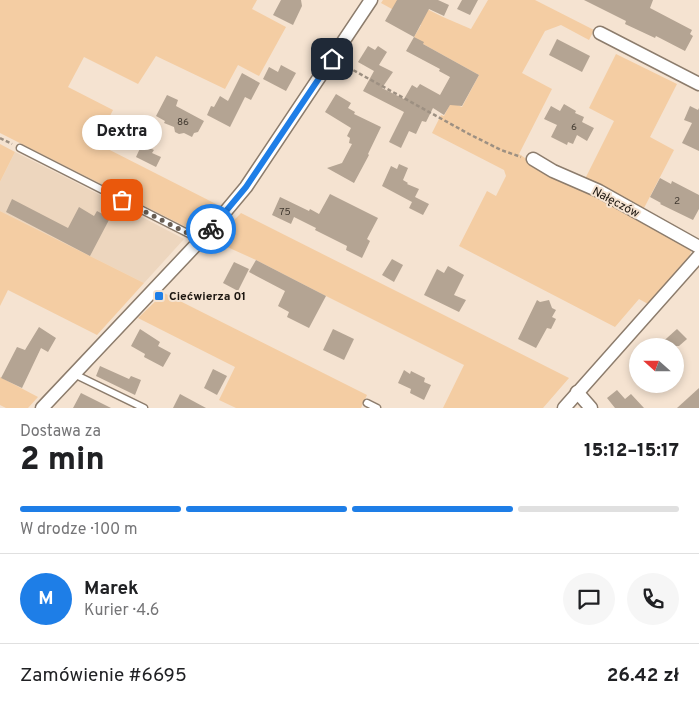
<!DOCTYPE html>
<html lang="pl">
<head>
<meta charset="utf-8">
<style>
	:root { --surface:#fff; --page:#f6f6f6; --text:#202124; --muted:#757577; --line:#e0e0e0; --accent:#1e7ee7 }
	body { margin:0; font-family:Overpass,sans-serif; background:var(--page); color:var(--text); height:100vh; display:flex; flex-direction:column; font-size:19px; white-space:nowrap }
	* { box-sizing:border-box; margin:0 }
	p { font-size:16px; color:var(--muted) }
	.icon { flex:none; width:28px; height:28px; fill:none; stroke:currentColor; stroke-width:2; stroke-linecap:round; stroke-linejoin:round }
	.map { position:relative; height:408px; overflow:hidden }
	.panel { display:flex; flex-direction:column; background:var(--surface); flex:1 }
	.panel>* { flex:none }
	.needle { width:32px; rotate:291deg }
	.controls { position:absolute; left:629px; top:338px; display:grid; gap:10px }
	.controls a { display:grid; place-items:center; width:55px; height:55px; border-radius:50%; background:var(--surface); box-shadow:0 2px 8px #0003; font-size:25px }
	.pin { position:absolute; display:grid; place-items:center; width:42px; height:42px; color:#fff; margin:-21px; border-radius:10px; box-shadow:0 2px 8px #0006 }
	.courier { position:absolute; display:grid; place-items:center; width:50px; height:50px; margin:-25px; border:4px solid #1e7ee7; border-radius:50%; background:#fff; color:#222; box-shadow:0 1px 6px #0007 }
	.bubble { position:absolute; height:35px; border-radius:18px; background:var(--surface); box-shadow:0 2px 8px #0003; font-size:16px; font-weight:800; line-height:35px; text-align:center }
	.overview em { font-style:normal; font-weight:800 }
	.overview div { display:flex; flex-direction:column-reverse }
	.overview { display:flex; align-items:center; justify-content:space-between; height:85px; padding:0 20px }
	h1 { font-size:32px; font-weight:800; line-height:38px }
	.bar { display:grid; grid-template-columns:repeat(4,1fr); gap:8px 5px; align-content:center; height:60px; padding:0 20px }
	.bar i { height:6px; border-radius:4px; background:var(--line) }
	.bar .active { background:var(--accent) }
	.bar p { grid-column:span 4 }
	.line { display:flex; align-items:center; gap:12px; padding:0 20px; border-top:1px solid var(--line) }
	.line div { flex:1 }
	.round { display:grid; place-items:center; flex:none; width:52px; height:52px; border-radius:26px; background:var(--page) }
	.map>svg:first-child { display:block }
	.built { fill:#edd6be }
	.green { fill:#f4cda3 }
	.building { fill:#b4a493 }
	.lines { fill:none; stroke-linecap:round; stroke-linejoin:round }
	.lane-casing { stroke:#8c7c6c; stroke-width:9 }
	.street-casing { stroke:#8c7c6c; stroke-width:15 }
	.path { stroke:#9d9082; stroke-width:2.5; stroke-dasharray:4 2.5; stroke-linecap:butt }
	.lane { stroke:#fff; stroke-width:6 }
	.street { stroke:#fff; stroke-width:12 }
	.done { stroke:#675d53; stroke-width:5; stroke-dasharray:0 9 }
	.route { stroke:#1e7ee7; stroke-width:6 }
	.poi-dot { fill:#1e7ee7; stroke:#f5e3d1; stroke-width:2 }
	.labels { text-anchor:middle; stroke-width:4; stroke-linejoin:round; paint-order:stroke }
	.number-label { font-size:10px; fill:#413930 }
	.street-label { font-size:12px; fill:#1b150f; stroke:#f5e3d1 }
	.poi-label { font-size:12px; font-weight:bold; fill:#1b150f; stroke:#f5e3d1; text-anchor:start }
</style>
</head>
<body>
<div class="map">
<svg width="699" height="408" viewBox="0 0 699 408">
	<rect width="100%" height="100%" fill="#f5e3d1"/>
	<polygon class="built" points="15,152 73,181 184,239 144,283 0,211 0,182"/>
	<g class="green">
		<polygon points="0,0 257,0 252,9 286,27 259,76 238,65 225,89 156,56 138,84 84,57 68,87 113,110 96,143 216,204 192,230 0,133"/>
		<polygon points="383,0 409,0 443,17 471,29 488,0 535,0 594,30 589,40 561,25 545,31 522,73 552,89 519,154 531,162 616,205 687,247 691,251 689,258 648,304 639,299 615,327 459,246 487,191 496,196 506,176 504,170 432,133 441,115 444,116 451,102 462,107 479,75 423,44 414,37 421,25 381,3"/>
		<polygon points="616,54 677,84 650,137 674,150 643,210 584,181 614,121 589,108"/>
		<polygon points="0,144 15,152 0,182"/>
		<polygon points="0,211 144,283 97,335 8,290 0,306"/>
		<polygon points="241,213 569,378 543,408 443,408 464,365 326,296 256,260 214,241"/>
		<polygon points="164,293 367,395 361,408 236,408 219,400 235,367 138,318"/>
		<polygon points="0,377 38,397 28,408 6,408 0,405"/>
	</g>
	<g class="building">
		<polygon points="281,0 301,0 302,6 293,25 273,15"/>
		<polygon points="397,0 438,0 449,5 444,16 429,9 414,37 385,21"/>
		<polygon points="462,0 478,0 470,15 457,9"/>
		<polygon points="584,0 653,0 650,8 692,30 690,34 693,36 685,51 656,36 655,38 625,24 626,21"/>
		<polygon points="414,37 424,42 423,44 479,75 462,106 450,105 444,115 433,108 426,122 422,121 416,134 409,131 401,148 389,142 404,112 363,91 374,71 358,62 368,46 375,50 378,46 387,52 379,65 393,72 382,88 404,99 412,85 417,88 420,84 440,95 450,77 439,71 440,69 406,51"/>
		<polygon points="557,39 590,56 582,72 549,55"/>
		<polygon points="281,65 296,73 286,91 263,79 269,67 278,72"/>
		<polygon points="242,73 260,83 251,100 245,97 230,127 207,115 211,106 214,107 220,96 228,101"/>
		<polygon points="336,94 351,103 348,108 355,112 354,114 381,127 368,154 369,155 354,183 327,168 342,163 352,144 349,143 350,138 347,136 351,128 325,112"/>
		<polygon points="167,95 178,100 176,106 204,121 198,132 194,133 192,137 184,133 179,134 175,132 174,127 164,123 165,121 156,116"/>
		<polygon points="564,104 576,111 575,113 584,117 582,122 594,128 587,141 577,135 573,144 568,142 567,145 551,137 557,125 544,119 551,106 560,111"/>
		<polygon points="690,106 698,110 699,108 699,151 682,143 692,123 684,120"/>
		<polygon points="106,126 124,136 117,148 99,139"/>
		<polygon points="142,144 154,150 152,153 161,157 156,167 136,157"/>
		<polygon points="399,164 408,168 403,180 408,183 407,184 419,189 415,197 429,204 423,215 409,208 412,202 382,186 391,166 397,169"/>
		<polygon points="660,178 671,184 672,181 699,195 699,209 693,220 660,204 661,203 650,197"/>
		<polygon points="330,194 378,218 367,239 370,241 362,258 346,250 347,246 315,230 316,228 294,217 291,224 272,215 280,197 309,211 310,209 319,214"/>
		<polygon points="12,199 68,228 79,207 94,216 97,211 110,218 90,256 6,212"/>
		<polygon points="392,259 403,265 394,282 382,275"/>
		<polygon points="256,260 326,296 309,328 287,317 289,312 278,306 285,291 249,272"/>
		<polygon points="234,262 249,269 238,291 223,283"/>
		<polygon points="448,266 464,275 454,295 466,300 459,312 424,295 437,269 444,273"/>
		<polygon points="537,300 540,302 549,300 552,308 556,310 552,317 556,319 551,329 547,328 536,348 518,339"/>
		<polygon points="39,327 56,338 48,352 41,348 22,388 1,378 17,347 25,350"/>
		<polygon points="140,329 160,342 158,346 171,353 163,367 144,357 145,354 131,346"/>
		<polygon points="333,329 354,339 344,360 323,350"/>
		<polygon points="677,329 687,339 679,346 658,346"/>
		<polygon points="100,366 129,379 131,376 141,380 135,395 96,376"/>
		<polygon points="213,369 227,376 217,395 204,388"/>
		<polygon points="404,370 410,374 411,371 425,378 424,382 431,385 424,400 410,393 411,389 398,383"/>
		<polygon points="699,388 699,408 677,408"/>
		<polygon points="617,390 625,399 631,394 644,408 615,408 607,398"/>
		<polygon points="81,393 111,408 73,408"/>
		<polygon points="180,394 206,408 173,408"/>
	</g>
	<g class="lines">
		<defs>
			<g id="lane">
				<polyline points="20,148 201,240"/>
				<polyline points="74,374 144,408"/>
				<polyline points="367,403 377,408"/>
			</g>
			<g id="street">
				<polyline points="600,33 699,84"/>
				<polyline points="533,159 553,171 599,191 699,247"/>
				<polyline points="577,392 591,408"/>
				<polyline points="42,408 210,230 246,187 371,0"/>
				<polyline points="564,408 699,256"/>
			</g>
		</defs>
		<use href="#lane" class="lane-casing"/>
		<use href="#street" class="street-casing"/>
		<g class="path">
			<polyline points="342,64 469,134 501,150 521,157"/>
			<polyline points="0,138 12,144"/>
		</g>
		<use href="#lane" class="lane"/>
		<use href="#street" class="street"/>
	</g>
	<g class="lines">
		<polyline class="done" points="122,200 201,240 211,229"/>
		<polyline class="route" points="211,229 246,187 332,59"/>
	</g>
	<rect class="poi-dot" x="154" y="291" width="10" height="10" rx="2.5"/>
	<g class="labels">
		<g class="number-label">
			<text x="183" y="125">86</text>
			<text x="574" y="130">6</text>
			<text x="677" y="204">2</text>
			<text x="285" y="215">75</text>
		</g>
		<g class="street-label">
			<text transform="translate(616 202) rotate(28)" y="4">Nałęczów</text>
		</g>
		<g class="poi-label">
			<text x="169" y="300">Ciećwierza 01</text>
		</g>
	</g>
</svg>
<div class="controls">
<a><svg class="needle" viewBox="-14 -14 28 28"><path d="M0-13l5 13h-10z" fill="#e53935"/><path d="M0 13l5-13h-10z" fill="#757577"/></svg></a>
</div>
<div class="pin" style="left:122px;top:200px;background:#ea580c"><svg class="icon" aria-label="bag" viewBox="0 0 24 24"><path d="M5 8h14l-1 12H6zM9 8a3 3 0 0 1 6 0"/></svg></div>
<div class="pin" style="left:332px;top:59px;background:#1f2937"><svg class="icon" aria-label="home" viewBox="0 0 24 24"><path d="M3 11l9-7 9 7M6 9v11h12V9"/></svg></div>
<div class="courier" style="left:211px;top:229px"><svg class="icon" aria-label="bike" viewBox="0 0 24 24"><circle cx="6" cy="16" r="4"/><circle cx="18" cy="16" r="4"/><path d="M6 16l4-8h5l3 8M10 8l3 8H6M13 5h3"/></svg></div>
<div class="bubble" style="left:82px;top:115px;width:80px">Dextra</div>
</div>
<section class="panel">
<div class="overview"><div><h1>2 min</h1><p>Dostawa za</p></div><em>15:12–15:17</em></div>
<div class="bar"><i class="active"></i><i class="active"></i><i class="active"></i><i></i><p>W drodze · 100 m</p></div>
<div class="line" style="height:90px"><b class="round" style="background:var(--accent);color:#fff">M</b><div><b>Marek</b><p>Kurier · 4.6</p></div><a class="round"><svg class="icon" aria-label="chat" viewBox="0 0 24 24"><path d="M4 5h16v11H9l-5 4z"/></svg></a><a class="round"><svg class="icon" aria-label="phone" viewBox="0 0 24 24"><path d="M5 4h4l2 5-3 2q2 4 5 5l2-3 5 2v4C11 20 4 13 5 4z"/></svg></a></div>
<div class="line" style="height:65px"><div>Zamówienie #6695</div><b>26.42 zł</b></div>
</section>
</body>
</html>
